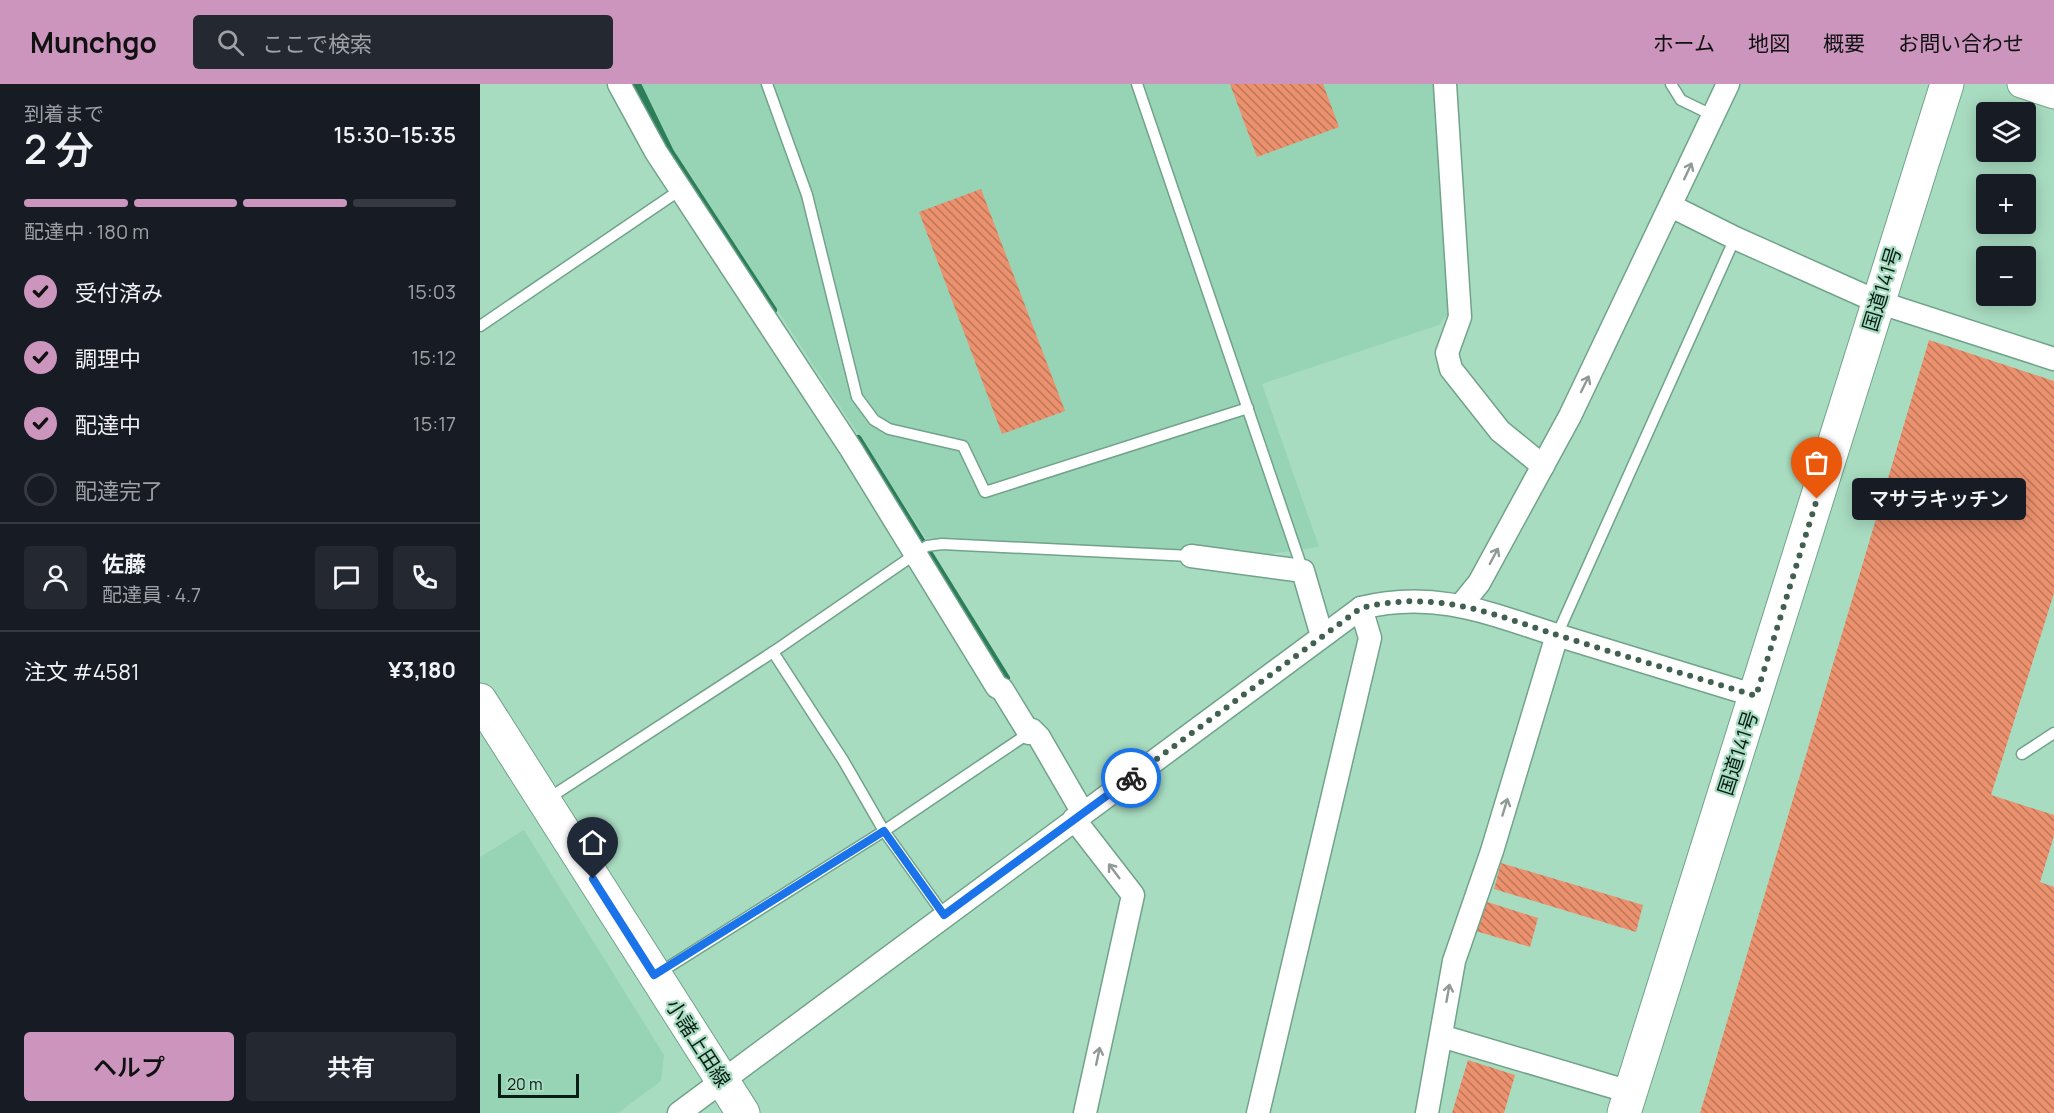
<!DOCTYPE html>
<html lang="ja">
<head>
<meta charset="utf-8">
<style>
	:root { --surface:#171b24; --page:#242831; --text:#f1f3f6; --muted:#9ea1a6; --line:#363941; --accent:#cb95be }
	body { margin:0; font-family:Manrope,"Noto Sans JP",sans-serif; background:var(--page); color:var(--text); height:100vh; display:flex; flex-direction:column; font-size:22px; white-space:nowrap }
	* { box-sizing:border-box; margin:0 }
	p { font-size:20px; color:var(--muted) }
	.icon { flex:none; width:33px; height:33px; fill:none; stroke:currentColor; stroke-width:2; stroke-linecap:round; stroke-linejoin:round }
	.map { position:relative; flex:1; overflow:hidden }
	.sheet { display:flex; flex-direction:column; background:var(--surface); width:480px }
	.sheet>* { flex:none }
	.controls { position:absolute; left:1496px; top:18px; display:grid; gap:12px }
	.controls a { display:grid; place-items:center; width:60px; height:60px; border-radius:6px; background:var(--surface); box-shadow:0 3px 15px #0003; font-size:30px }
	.scale { position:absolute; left:18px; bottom:15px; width:81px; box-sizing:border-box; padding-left:6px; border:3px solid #091d14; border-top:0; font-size:16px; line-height:21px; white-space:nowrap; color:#091d14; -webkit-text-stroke:4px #a8dcc1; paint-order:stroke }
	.pin { position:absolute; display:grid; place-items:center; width:51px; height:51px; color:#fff; margin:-62px -26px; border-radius:50% 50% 50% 0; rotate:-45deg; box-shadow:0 0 6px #0007 }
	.pin .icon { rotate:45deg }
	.courier { position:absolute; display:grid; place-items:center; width:60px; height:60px; margin:-30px; border:4px solid #1a73e8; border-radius:50%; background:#fff; color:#222; box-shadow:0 2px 8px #0007 }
	.bubble { position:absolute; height:42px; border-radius:6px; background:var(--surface); box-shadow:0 3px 15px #0003; font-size:20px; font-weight:600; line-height:42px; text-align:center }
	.headline em { font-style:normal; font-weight:600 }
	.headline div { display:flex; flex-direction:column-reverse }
	.headline { display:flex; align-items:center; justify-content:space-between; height:102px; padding:0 24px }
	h1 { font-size:39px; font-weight:600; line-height:45px }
	.bar { display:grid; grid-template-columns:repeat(4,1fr); gap:9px 6px; align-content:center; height:72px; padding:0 24px }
	.bar i { height:8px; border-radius:4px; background:var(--line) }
	.bar .current { background:var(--accent) }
	.bar p { grid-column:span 4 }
	.line { display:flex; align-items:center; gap:15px; padding:0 24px; border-top:2px solid var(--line) }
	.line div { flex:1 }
	.round { display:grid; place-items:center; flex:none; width:63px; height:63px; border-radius:6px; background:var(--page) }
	ol { padding:0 24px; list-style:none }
	li { display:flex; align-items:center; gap:18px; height:66px }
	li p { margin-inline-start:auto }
	li .icon { padding:6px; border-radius:50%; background:var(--accent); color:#111; stroke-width:4 }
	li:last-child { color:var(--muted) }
	li i { width:33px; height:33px; border:3px solid var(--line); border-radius:50% }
	.button { display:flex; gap:12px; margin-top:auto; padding:12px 24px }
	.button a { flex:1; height:69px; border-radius:6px; background:var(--accent); color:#111; font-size:24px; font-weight:600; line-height:69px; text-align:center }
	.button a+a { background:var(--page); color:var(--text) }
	header { display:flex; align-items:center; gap:36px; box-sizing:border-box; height:84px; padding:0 30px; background:var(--accent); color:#111 }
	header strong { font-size:28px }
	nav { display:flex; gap:33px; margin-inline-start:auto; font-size:21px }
	.search { width:420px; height:54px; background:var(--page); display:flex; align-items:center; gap:15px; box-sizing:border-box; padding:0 21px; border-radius:6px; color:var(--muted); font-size:22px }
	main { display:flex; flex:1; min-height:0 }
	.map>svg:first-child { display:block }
	.built { fill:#97d3b5 }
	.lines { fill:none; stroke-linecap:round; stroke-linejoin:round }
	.stream { stroke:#2c7e5b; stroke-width:8 }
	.building { fill:url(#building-back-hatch) }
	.service-casing { stroke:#71a38a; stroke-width:13 }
	.minor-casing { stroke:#71a38a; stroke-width:25 }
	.tertiary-casing { stroke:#71a38a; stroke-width:29 }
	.primary-casing { stroke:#71a38a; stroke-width:35 }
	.trunk-casing { stroke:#71a38a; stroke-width:35 }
	.service { stroke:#fff; stroke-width:10 }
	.minor { stroke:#fff; stroke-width:22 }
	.tertiary { stroke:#fff; stroke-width:27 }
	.primary { stroke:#fff; stroke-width:33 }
	.trunk { stroke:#fff; stroke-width:33 }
	.oneway { stroke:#909995 }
	.done { stroke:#416051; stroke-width:6; stroke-dasharray:0 10.8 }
	.route { stroke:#1a73e8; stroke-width:8 }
	.labels { text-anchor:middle; stroke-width:4.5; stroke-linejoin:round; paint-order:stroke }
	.street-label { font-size:20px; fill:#091d14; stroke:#a8dcc1 }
</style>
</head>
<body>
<header>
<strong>Munchgo</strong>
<div class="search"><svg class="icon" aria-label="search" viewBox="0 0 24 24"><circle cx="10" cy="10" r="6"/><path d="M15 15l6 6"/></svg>ここで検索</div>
<nav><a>ホーム</a><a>地図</a><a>概要</a><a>お問い合わせ</a></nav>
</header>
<main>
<section class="sheet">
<div class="headline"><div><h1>2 分</h1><p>到着まで</p></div><em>15:30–15:35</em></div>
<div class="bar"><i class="current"></i><i class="current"></i><i class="current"></i><i></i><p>配達中 · 180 m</p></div>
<ol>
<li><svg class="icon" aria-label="check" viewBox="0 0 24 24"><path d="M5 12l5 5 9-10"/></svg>受付済み<p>15:03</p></li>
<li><svg class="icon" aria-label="check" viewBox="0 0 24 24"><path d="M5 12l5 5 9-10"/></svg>調理中<p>15:12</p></li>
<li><svg class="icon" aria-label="check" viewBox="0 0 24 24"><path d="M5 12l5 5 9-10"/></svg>配達中<p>15:17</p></li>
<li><i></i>配達完了</li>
</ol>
<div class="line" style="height:108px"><a class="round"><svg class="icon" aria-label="person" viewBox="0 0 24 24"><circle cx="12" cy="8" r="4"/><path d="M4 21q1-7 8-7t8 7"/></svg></a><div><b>佐藤</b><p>配達員 · 4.7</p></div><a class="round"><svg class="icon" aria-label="chat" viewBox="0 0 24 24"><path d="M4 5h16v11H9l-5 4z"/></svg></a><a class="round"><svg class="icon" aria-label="phone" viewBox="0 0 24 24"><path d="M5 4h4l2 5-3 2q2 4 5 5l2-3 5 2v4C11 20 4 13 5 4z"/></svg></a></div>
<div class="line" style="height:78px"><div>注文 #4581</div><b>¥3,180</b></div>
<div class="button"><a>ヘルプ</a><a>共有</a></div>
</section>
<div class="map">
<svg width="1574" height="1029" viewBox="0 0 1574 1029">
	<defs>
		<pattern id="building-back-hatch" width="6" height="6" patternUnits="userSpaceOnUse" patternTransform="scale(1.5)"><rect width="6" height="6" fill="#eb916e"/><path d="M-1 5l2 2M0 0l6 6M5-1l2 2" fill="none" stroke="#bd7659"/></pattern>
	</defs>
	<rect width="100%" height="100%" fill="#a8dcc1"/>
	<g class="built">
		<polygon points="161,0 954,0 970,227 959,241 782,300 839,463 790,470 446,454 193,66"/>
		<polygon points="44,746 184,971 181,997 138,1029 0,1029 0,773"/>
	</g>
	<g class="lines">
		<g class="stream">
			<polyline points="157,0 190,68 293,226"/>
			<polyline points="378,355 526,594"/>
		</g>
	</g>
	<g class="building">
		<polygon points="750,0 843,0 859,43 777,73"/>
		<polygon points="501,105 585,327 522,350 439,128"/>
		<polygon points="1449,256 1574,297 1574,509 1511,711 1574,731 1574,752 1560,798 1574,803 1574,1029 1220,1029"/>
		<polygon points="1021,779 1163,821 1156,848 1014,805"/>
		<polygon points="1001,816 1058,834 1050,863 992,846"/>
		<polygon points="988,976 1035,991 1024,1029 972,1029"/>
	</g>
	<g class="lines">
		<defs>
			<g id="service">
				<polyline points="287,0 327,111 377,313 394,336 409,345 483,362 505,408 768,324"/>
				<polyline points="657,0 823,487"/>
				<polyline points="1191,0 1201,16 1234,32"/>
				<polyline points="0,242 200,106"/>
				<polyline points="1077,551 1255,154"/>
				<polyline points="293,568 363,676 404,747 464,831"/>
				<polyline points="1542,670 1574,649"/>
				<polyline points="66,716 293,568 447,462 462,460 711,472"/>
				<polyline points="179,889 404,747 549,649"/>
			</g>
			<g id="minor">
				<polyline points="139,0 176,68 371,365 517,603 522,605 549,649 552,646 559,653 603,729"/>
				<polyline points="965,0 980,233 967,269 971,285 1020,347 1063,382"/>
				<polyline points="1191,122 1255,154 1398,218 1574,275"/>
				<polyline points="711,472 823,487 842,552"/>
				<polyline points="981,521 999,499 1090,332 1248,0"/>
				<polyline points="594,735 653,811 605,1029"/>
				<polyline points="961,952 1150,1008"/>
				<path d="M199,1029L881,524C961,504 1019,534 1093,556C1154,575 1215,593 1276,612"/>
				<polyline points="778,1029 890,554 881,524"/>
				<polyline points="947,1029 974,877 1012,767 1077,551"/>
			</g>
			<polyline id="tertiary" points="1541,0 1574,11"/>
			<polyline id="primary" points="0,616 263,1029"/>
			<polyline id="trunk" points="1144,1029 1467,0"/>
		</defs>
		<use href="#service" class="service-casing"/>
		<use href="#minor" class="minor-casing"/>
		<use href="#tertiary" class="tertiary-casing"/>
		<use href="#primary" class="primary-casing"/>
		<use href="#trunk" class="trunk-casing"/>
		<use href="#service" class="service"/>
		<use href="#minor" class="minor"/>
		<use href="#tertiary" class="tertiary"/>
		<use href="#primary" class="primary"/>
		<use href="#trunk" class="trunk"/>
	</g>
	<defs><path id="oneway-shaft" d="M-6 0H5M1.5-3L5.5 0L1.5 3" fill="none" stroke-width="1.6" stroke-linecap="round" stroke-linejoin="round" transform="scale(1.5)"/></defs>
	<g class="oneway">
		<use href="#oneway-shaft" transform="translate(1208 87) rotate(-65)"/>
		<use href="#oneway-shaft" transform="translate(1105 300) rotate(-64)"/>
		<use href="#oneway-shaft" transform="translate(1014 472) rotate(-62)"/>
		<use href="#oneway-shaft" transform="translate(1025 723) rotate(-73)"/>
		<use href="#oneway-shaft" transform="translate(634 787) rotate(-127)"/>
		<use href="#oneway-shaft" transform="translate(968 909) rotate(-80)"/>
		<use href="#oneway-shaft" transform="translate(618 972) rotate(-78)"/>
	</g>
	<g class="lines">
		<path class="done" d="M651,694L881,524C962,504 1018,533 1093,556C1154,575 1215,593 1276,612L1337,415"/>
		<polyline class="route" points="113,795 174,891 404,747 464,831 651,694"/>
	</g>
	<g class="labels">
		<g class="street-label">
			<text transform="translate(1402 205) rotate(-73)" y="7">国道141号</text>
			<text transform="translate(1258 669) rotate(-72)" y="7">国道141号</text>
			<text transform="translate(218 959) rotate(57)" y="7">小諸上田線</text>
		</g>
	</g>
</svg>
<div class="controls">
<a><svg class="icon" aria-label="layers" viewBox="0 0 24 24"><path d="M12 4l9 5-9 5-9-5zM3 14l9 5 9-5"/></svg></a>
<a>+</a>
<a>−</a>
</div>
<div class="scale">20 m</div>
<div class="pin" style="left:1337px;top:415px;background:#ea580c"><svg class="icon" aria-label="bag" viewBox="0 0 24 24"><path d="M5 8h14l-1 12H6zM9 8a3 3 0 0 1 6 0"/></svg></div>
<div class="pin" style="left:113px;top:795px;background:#1f2937"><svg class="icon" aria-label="home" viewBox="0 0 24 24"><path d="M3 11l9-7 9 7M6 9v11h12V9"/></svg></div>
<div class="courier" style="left:651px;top:694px"><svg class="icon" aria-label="bike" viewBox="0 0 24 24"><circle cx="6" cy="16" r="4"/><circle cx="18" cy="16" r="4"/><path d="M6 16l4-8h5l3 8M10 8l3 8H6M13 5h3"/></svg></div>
<div class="bubble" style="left:1372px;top:394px;width:174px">マサラキッチン</div>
</div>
</main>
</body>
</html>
